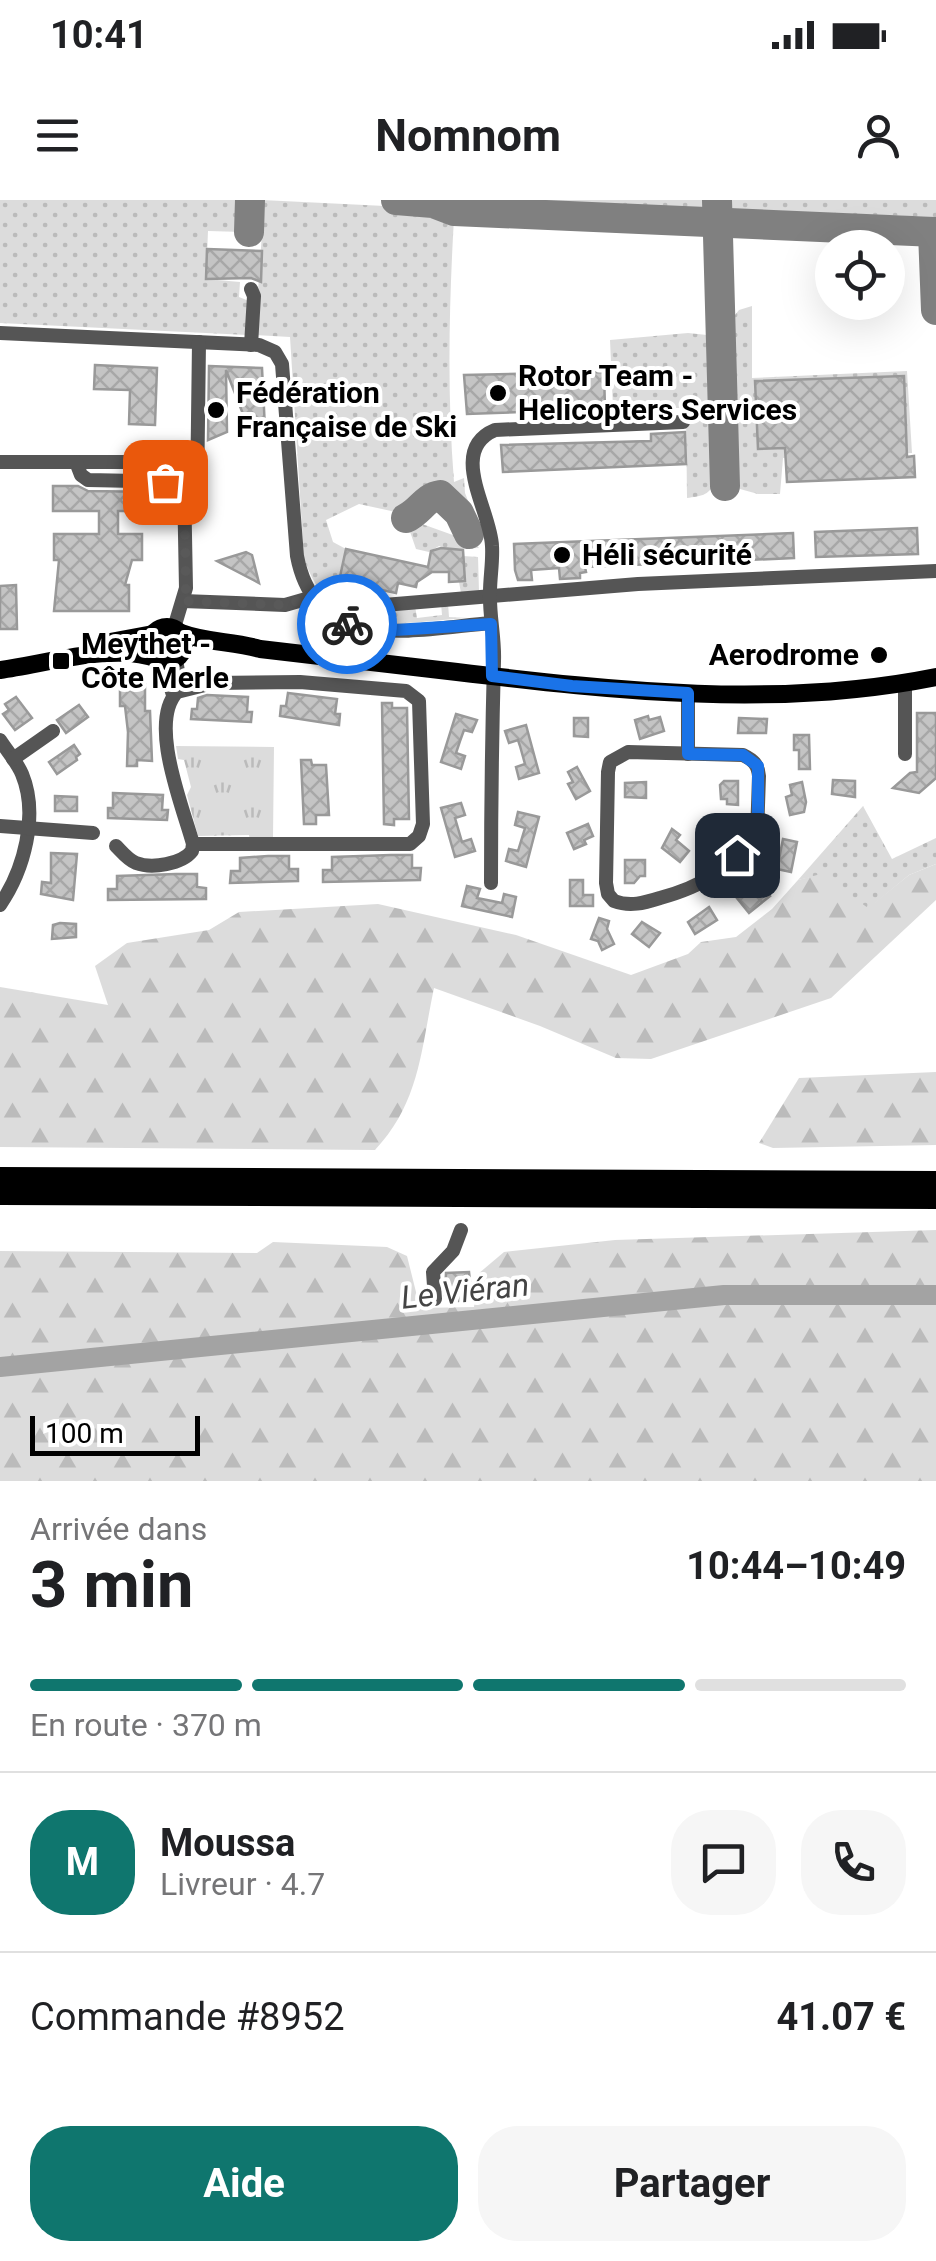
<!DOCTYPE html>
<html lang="fr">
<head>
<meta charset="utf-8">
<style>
	:root { --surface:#fff; --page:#f6f6f6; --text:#202124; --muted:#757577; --line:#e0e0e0; --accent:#0f766e }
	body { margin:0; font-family:Roboto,sans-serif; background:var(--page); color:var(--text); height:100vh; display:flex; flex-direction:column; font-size:38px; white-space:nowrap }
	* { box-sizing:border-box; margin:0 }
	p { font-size:32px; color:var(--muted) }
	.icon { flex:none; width:55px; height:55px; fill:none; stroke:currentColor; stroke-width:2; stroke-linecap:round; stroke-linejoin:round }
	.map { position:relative; height:1281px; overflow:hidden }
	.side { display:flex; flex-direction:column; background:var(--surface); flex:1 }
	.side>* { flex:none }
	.buttons { position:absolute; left:815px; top:30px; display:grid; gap:20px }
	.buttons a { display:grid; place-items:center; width:90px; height:90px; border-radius:50%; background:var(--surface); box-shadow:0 10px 40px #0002; font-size:50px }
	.scale { position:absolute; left:30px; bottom:25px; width:170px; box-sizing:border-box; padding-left:10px; border:5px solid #000; border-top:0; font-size:28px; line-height:35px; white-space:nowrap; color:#000; -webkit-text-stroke:8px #fff; paint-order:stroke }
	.pin { position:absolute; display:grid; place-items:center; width:85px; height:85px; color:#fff; margin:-42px; border-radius:20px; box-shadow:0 5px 15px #0006 }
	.courier { position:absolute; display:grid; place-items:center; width:100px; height:100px; margin:-50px; border:8px solid #1a73e8; border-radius:50%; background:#fff; color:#222; box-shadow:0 2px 12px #0007 }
	.summary em { font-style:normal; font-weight:700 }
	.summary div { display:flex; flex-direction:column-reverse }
	.summary { display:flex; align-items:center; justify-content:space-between; height:170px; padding:0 30px }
	h1 { font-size:65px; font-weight:700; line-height:75px }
	.bar { display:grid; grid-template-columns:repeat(4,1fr); gap:15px 10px; align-content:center; height:120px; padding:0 30px }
	.bar i { height:12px; border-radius:8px; background:var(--line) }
	.bar .current { background:var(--accent) }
	.bar p { grid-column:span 4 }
	.line { display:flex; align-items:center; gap:25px; padding:0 30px; border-top:2px solid var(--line) }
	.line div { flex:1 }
	.round { display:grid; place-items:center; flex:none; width:105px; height:105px; border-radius:40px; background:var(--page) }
	.primary-button { display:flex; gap:20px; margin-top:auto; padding:20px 30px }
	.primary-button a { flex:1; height:115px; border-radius:40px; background:var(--accent); color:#fff; font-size:40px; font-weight:700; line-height:115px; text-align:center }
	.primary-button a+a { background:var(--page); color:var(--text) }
	.status { display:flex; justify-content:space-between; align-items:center; height:70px; padding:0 50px; background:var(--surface); direction:ltr }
	.status svg { height:28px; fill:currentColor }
	header { display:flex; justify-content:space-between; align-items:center; height:130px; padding:0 30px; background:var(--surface); font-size:45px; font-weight:700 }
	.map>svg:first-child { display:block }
	.grass { fill:url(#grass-dots) }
	.forest { fill:url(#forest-firs) }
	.park { fill:url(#park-tufts) }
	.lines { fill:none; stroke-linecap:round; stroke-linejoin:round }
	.river { stroke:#a3a3a3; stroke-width:20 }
	.taxiway { stroke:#808080; stroke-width:30 }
	.building { fill:url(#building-cross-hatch); stroke:#999; stroke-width:2.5 }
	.minor { stroke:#555; stroke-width:14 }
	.major { stroke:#000; stroke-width:18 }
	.highway { stroke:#000; stroke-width:20 }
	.done { stroke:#595959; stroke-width:10; stroke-dasharray:0 18 }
	.route { stroke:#1a73e8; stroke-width:12 }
	.poi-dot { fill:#000; stroke:#fff; stroke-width:4 }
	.labels { text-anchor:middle; stroke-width:8; stroke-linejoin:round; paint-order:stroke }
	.poi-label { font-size:30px; font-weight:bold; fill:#000; stroke:#fff; text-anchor:start }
	.water-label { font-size:32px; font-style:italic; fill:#444; stroke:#fff }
</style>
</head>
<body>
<div class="status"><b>10:41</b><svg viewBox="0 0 49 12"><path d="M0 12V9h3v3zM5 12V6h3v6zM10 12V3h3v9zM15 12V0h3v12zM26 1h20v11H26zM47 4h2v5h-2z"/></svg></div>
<header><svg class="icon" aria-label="menu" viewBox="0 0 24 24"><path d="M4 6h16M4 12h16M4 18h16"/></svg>Nomnom<svg class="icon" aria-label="person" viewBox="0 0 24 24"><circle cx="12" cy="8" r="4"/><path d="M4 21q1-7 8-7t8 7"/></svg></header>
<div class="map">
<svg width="936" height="1281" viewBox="0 0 936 1281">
	<defs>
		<pattern id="grass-dots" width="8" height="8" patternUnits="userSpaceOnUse" patternTransform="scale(2.5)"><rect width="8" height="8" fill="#dcdcdc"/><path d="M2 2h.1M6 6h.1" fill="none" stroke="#bbb" stroke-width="1.8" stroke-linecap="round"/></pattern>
		<pattern id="forest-firs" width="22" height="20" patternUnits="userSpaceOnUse" patternTransform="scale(2.5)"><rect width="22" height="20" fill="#dcdcdc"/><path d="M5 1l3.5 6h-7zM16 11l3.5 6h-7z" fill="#bbb"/></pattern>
		<pattern id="park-tufts" width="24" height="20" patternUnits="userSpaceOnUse" patternTransform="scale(2.5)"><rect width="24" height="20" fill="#dcdcdc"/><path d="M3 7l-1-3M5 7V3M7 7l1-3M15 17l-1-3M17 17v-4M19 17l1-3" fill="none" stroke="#bbb"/></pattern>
		<pattern id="building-cross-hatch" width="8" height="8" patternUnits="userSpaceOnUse" patternTransform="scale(2.5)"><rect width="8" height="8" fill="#c4c4c4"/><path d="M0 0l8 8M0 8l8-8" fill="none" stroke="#a7a7a7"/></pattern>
	</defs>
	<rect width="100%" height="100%" fill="#fff"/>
	<g class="grass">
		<polygon points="0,0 239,0 243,10 243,32 208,31 206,79 240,82 239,97 249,101 247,135 0,123"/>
		<path d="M262,0L426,8L454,18C449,105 447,194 454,282L464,278L465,293L478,326L451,294L435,289L405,314L359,304L326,320L333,342L346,349L337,383L381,394L383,408L415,406L417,418L442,415L441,403H448L449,417L468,418C395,422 335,444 304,359L290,137L255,135L262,33L253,32L254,12Z"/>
		<polygon points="443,0 936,0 936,17 592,5 454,5"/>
		<polygon points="752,106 752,178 907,171 912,253 783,258 780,294 758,294 740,289 732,274 726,126 739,110"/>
		<path d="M688,133L707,135L714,283C709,296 700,296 687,298L686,208H613L610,140Z"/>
		<polygon points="411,320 475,343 479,348 451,349 439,346 429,352 416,349 407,323"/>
		<polygon points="463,356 478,357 479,391 461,393 459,382 465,381"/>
		<polygon points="863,606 892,659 936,638 936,664 909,675 868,709 821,675 798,680"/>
	</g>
	<g class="forest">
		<path d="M936,664V700L831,798L651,859L616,858L540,826L434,788C421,849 420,902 375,950L0,947V787L108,805L95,766L127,743L209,730L239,712L378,704L516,735L631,775L688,754L701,742L736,737L772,709L798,680L821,674L868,708L909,675Z"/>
		<polygon points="936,872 936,945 773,948 759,943 799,878"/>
		<polygon points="936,1030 936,1281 0,1281 0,1051 257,1053 273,1042 387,1047 407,1056 420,1108 474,1107 478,1074 504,1052 615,1040"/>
	</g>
	<polygon class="park" points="176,546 274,547 273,638 250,640 249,635 198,636 187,595 191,587 184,560 178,559"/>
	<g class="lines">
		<polyline class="river" points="0,1167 724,1095 936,1095"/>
		<g class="taxiway">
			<polyline points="396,0 433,3 454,11 936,32"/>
			<polyline points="717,0 725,286"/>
			<polyline points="249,32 250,0"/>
			<polyline points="933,32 936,110"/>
			<path d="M406,318C420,312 425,297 440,295L459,313L469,334"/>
		</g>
	</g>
	<g class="building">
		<polygon points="207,49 262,51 261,82 251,78 206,79"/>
		<polygon points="95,165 157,168 155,225 129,224 130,190 94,189"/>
		<polygon points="209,166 262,168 265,229 248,227 226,170 227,232 208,240"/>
		<polygon points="604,172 605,209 467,214 464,175"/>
		<polygon points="904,176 907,257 914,256 915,277 787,282 785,248 758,249 755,181"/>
		<polygon points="685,232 686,264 503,272 501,245 651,241 651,234"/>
		<polygon points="53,286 78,286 88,291 157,292 157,311 118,311 118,334 142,334 142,360 132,360 125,385 129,385 129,411 54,411 59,360 54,360 54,334 99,334 99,311 53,311"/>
		<polygon points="917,328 918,354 816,357 815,332"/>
		<polygon points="793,333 794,358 585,367 586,372 580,373 580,378 560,379 559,368 531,370 532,380 518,380 515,370 514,344"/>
		<polygon points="441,348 463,350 465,381 449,382 449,372 432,372 417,382 416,387 398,383 396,393 339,381 346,349 428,367 431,351"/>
		<polygon points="246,352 252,355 259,383 217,361"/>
		<polygon points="16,385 17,429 0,429 0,386"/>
		<polygon points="120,474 130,475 131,480 145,480 145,511 150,511 152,561 137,560 137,566 127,566 128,532 125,506 120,506"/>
		<polygon points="288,493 337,499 335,514 340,514 339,525 280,516 281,506 286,506"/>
		<polygon points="207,495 248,497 247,512 252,512 251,522 191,519 192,509 197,509 198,498"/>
		<polygon points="16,497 32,518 15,530 3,514 9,510 5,504"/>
		<polygon points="382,503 392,503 392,508 407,508 409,619 394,619 394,625 384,624"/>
		<polygon points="79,505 88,517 66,533 57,520"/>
		<polygon points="917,513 936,513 936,578 919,593 893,588 910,573 917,572"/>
		<polygon points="456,514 477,520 472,532 464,530 460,541 456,553 465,556 461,569 441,562"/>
		<polygon points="648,516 649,520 660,517 664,531 640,539 635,520"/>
		<polygon points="574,518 588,518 588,537 574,536"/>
		<polygon points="739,518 767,519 766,533 738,533"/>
		<polygon points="526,525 539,573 519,579 516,567 525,564 520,546 518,540 509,543 505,531"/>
		<polygon points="794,535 809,535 810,569 799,569 799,550 794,550"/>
		<polygon points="74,545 80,554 76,557 77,560 57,574 49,562"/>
		<polygon points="301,560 311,560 312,565 326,565 329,615 316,615 316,624 304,624"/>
		<polygon points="577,567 590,591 576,599 568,584 573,582 568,572"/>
		<polygon points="833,580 855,581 855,597 832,594"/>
		<polygon points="724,581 738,581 738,605 727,604 727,599 721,599 720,585"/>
		<polygon points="646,582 646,598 625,597 625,583"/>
		<polygon points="802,582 806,602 804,612 790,615 786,597 792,595 790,585"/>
		<polygon points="113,593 163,595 162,610 168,610 167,620 108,618 108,608 113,608"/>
		<polygon points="55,596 77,597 77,611 55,611"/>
		<polygon points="461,603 465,615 455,618 462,642 471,639 475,651 455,657 441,608"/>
		<polygon points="518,612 539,617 526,667 506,661 509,649 518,651 525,628 515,625"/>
		<polygon points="713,620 737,620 744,628 725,641 718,633 711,632"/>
		<polygon points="588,624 593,636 584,640 586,644 574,649 567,633"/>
		<polygon points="672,629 680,635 676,640 689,651 680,662 662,648"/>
		<polygon points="783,639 797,642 791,672 777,669"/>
		<polygon points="51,653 77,654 73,700 41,694 42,682 51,683"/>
		<polygon points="391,655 412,655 412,668 421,668 420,680 323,682 323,670 332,670 332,657"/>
		<polygon points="268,656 289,656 289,669 298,669 298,681 230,683 231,671 240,671 240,658"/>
		<polygon points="625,660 645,660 645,676 640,676 634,683 625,683"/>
		<polygon points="176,674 197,674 197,687 206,688 206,699 108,700 108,689 117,689 117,676"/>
		<polygon points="570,680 583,680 583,695 593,695 593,706 570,706"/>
		<polygon points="467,686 480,689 477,698 502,703 504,694 516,697 512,717 462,706"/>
		<polygon points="749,687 755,695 763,688 770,696 749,713 736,697"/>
		<polygon points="709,707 717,720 695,734 688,722"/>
		<polygon points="599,718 609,721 607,729 614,744 602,750 598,741 591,739"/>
		<polygon points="642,722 660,733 649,747 632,734"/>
		<polygon points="60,723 76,724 76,737 52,739 53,725"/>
		<polygon points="469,1072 472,1100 459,1101 459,1094 445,1095 446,1073"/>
	</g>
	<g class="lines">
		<g class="minor">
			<polyline points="251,89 254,96 251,145"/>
			<path d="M0,133L259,145L275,152L282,164L297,356C316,456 417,429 491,423"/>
			<polyline points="0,262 161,262 175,268 184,282 186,388 174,428"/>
			<polyline points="76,262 81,275 88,280 184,282"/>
			<polyline points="185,304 197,297 199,142"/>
			<polyline points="183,401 285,405 313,397"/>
			<polyline points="384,405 638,384 936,371"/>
			<polyline points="176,459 180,484"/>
			<polyline points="162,460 173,495"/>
			<polyline points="905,484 905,554"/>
			<polyline points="688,493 688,554"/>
			<path d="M0,540C7,551 17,562 22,574C39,615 24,670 0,705"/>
			<path d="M628,552L743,555C753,560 758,564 759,576L757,635C721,671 710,684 660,698C644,703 630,707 614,701L608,694L606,683L608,572L610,562Z"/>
			<polyline points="13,559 53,531"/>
			<polyline points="0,626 93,633"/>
			<path d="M116,646C121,651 128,660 136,663C152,669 182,664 192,651L193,644C183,607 148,523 177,492L213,483L300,482L406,491L419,501L423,624L419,636L410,644H193"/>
			<path d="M491,683C491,609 492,535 494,461C495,438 489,415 490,392C490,377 493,362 492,346C491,311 447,250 495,230L683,222"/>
			<polyline points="435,1099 433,1072 453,1051 461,1030"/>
		</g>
		<g class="major">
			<circle cx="167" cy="444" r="17"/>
			<path d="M181,433C207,443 234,441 260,449C326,457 391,464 457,472C617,491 777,509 936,477"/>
			<polyline points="110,442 153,434"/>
			<path d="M0,470C46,464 115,442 158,459"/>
		</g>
		<g class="highway">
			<polyline points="0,977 936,981"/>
			<polyline points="0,995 936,999"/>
		</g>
	</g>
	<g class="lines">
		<polyline class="done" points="165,282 184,282 186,388 183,401 285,405 313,396 325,410 347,424"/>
		<polyline class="route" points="347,424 379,431 491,424 492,476 572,486 688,493 688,554 743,555 758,566 758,634 737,655"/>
	</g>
	<g class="poi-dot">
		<circle cx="498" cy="193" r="10"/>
		<circle cx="216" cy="210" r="10"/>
		<circle cx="562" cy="355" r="10"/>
		<circle cx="879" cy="455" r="10"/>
		<rect x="51" y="451" width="20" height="20" rx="5"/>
	</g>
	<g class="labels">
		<g class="poi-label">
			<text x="518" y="186">Rotor Team -<tspan x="518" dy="34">Helicopters Services</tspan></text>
			<text x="236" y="203">Fédération<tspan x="236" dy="34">Française de Ski</tspan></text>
			<text x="582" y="365">Héli sécurité</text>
			<text x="81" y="454">Meythet -<tspan x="81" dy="34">Côte Merle</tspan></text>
			<text x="859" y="465" text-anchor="end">Aerodrome</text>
		</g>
		<g class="water-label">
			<text transform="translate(465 1091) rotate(-6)" y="11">Le Viéran</text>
		</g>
	</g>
</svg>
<div class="buttons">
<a><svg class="icon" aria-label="locate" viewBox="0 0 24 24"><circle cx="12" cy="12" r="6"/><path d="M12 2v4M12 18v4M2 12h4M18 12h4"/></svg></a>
</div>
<div class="scale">100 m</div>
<div class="pin" style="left:165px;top:282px;background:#ea580c"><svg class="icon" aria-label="bag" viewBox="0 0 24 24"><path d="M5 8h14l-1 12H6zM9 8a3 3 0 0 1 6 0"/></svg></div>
<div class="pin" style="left:737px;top:655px;background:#1f2937"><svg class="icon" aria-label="home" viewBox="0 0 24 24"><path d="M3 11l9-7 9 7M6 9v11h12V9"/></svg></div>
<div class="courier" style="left:347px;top:424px"><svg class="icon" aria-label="bike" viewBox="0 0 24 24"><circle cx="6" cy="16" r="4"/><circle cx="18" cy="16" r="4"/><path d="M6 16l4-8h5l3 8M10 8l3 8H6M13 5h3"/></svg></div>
</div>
<section class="side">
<div class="summary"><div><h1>3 min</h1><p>Arrivée dans</p></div><em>10:44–10:49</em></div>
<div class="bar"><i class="current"></i><i class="current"></i><i class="current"></i><i></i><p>En route · 370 m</p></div>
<div class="line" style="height:180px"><b class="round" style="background:var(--accent);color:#fff">M</b><div><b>Moussa</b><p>Livreur · 4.7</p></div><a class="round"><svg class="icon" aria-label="chat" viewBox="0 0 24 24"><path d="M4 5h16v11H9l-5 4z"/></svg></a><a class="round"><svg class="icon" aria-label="phone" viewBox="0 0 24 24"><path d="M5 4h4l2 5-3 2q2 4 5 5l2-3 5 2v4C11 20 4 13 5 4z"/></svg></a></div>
<div class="line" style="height:130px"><div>Commande #8952</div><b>41.07 €</b></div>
<div class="primary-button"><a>Aide</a><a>Partager</a></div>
</section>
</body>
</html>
